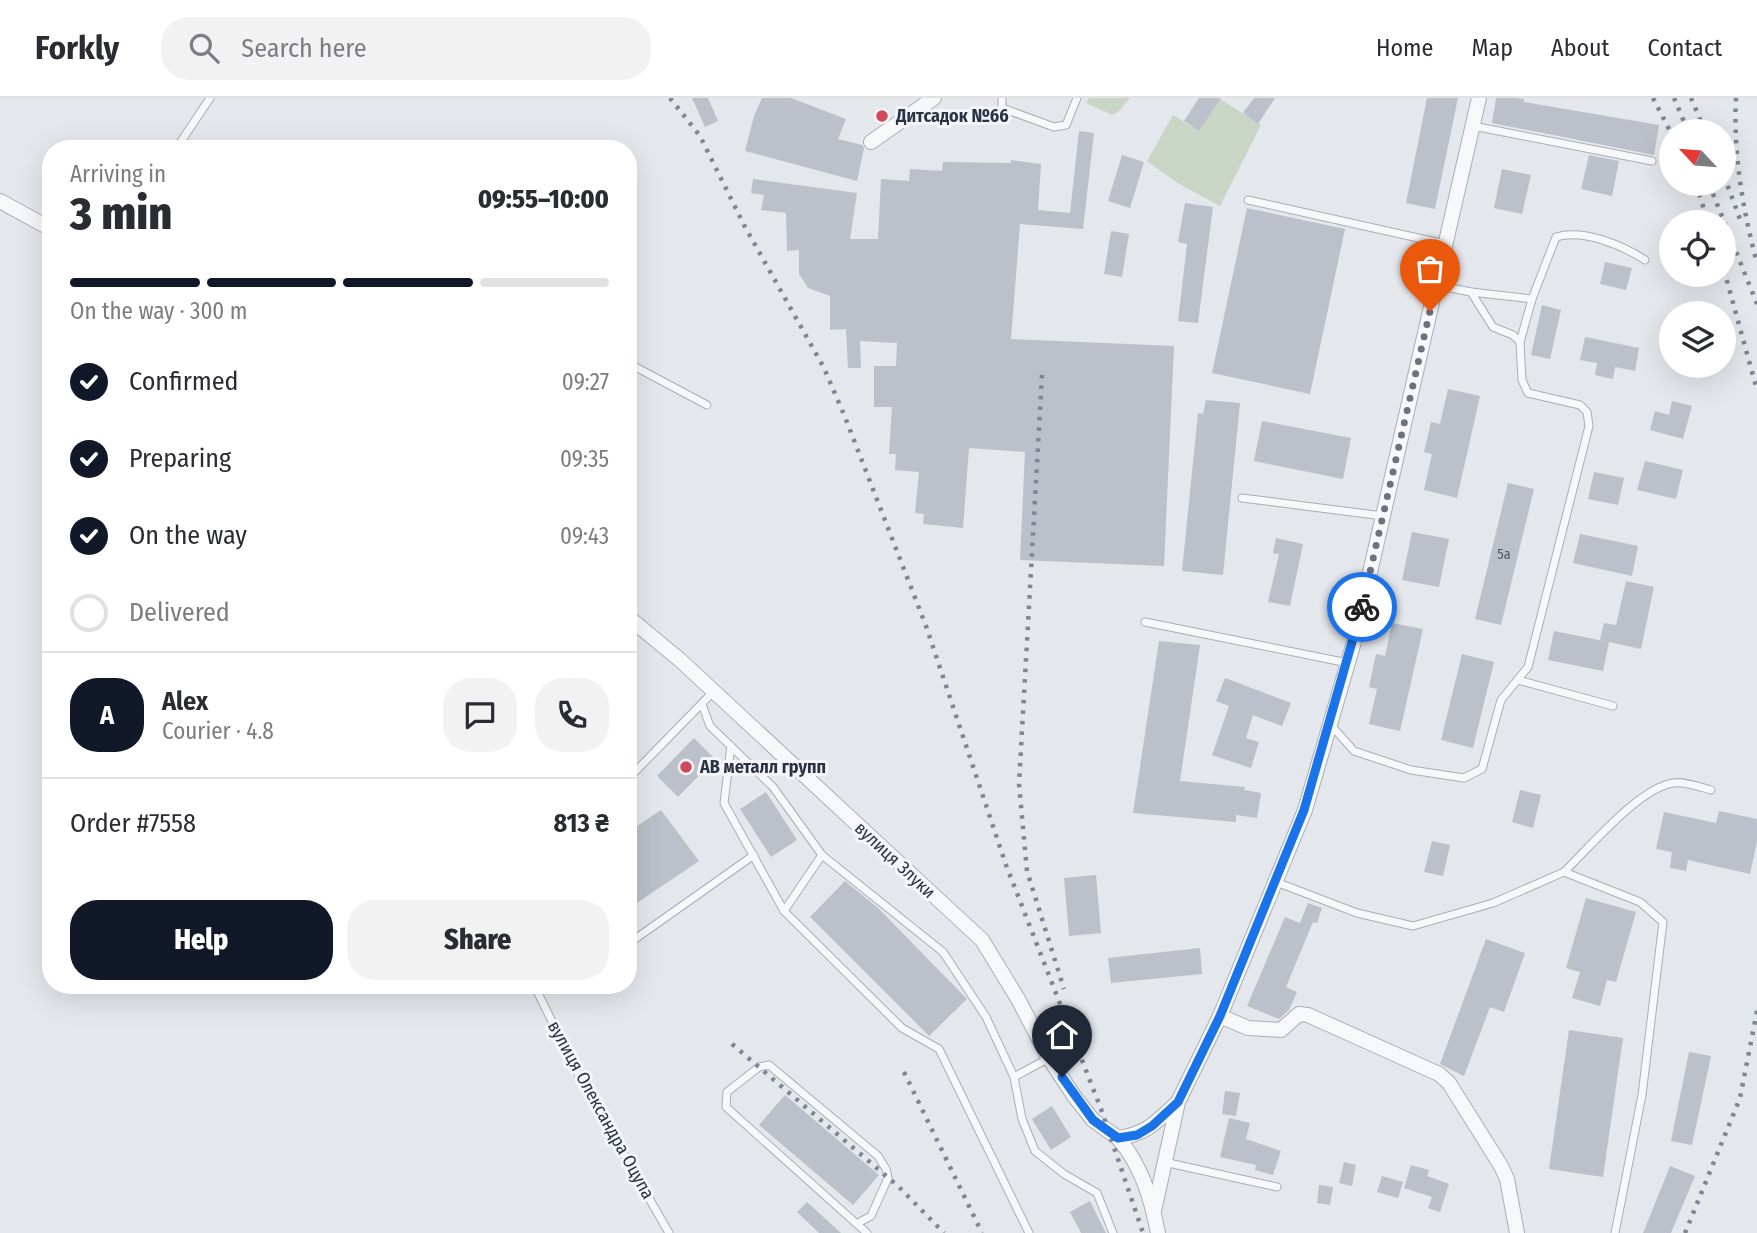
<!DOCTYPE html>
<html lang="en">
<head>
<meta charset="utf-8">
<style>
	:root { --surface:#fff; --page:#f2f2f3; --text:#2b2b33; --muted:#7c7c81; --line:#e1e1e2; --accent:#111827 }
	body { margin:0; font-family:"Fira Sans Condensed",sans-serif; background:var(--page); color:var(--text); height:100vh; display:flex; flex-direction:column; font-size:26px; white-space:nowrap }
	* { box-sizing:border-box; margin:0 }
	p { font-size:23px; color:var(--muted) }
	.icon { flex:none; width:38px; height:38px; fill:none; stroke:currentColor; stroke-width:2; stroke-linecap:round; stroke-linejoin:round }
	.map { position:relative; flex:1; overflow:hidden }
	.sheet { position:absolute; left:42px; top:42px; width:595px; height:854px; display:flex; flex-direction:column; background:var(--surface); border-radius:28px; box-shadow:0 7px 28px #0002 }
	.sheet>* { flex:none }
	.needle { width:46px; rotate:296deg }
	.tools { position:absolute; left:1659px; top:21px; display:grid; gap:14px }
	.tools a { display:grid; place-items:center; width:77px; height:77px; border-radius:50%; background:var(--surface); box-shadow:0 7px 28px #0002; font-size:35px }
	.pin { position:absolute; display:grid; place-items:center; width:60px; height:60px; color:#fff; margin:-72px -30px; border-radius:50% 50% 50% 0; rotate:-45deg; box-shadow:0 0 7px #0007 }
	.pin .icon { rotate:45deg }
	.courier { position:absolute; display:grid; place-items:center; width:70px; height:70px; margin:-35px; border:5px solid #1a73e8; border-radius:50%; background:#fff; color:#222; box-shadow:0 2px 9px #0007 }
	.head em { font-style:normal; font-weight:800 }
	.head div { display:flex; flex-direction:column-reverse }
	.head { display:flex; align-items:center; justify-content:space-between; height:119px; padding:0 28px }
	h1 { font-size:46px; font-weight:800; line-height:52px }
	.bar { display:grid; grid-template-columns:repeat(4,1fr); gap:10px 7px; align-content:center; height:84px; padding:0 28px }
	.bar i { height:9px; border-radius:5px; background:var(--line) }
	.bar .selected { background:var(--accent) }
	.bar p { grid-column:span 4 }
	.line { display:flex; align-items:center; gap:18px; padding:0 28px; border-top:2px solid var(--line) }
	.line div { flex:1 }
	.round { display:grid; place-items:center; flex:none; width:74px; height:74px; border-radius:28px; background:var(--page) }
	ol { padding:0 28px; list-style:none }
	li { display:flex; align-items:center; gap:21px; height:77px }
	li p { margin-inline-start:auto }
	li .icon { padding:7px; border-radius:50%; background:var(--accent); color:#fff; stroke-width:4 }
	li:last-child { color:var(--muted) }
	li i { width:38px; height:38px; border:4px solid var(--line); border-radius:50% }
	.button { display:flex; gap:14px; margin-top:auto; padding:14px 28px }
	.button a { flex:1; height:80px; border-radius:28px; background:var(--accent); color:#fff; font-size:28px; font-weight:800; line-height:80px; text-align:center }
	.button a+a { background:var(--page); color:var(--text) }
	header { display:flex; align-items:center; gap:42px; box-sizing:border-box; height:98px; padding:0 35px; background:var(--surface); border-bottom:2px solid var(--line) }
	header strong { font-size:33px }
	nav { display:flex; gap:38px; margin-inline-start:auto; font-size:24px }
	.search { width:490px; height:63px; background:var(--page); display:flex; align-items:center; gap:18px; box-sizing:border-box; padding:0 24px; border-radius:28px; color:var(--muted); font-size:26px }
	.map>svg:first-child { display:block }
	.green { fill:#c9d6c5 }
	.building { fill:#bbc0ca }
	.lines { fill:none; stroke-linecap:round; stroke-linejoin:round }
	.service-casing { stroke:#a9aeb7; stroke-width:9 }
	.minor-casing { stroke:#a9aeb7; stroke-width:16 }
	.service { stroke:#f7f8fa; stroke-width:7 }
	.minor { stroke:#f7f8fa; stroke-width:14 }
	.rail { stroke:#7d8696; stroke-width:4.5; stroke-dasharray:3.5 7; stroke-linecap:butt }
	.done { stroke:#6c737f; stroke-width:7; stroke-dasharray:0 12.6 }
	.route { stroke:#1a73e8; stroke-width:9 }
	.poi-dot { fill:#d1495b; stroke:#f4f6f9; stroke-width:2.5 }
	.labels { text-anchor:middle; stroke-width:6; stroke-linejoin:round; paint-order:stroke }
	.number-label { font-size:14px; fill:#4f5766 }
	.poi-label { font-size:18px; font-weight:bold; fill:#2b3445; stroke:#f4f6f9; text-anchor:start }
	.street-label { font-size:18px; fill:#2b3445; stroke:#f4f6f9 }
</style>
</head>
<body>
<header>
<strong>Forkly</strong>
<div class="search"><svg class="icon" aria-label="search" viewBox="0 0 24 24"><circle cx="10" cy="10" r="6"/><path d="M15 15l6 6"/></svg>Search here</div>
<nav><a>Home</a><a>Map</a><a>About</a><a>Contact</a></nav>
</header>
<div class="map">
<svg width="1757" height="1135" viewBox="0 0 1757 1135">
	<rect width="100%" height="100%" fill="#e4e7ec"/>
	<g class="green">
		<polygon points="1089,0 1130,0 1119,13 1112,17 1086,5"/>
		<polygon points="1220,1 1261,27 1220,108 1176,84 1147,63 1173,17 1199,33"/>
	</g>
	<g class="building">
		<polygon points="692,0 708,0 718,23 705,29"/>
		<polygon points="762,0 791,0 846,21 838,41 862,47 864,50 857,83 745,53 754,18"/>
		<polygon points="1199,0 1221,0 1199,33 1184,23"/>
		<polygon points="1254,0 1275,0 1258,26 1243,15"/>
		<polygon points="1427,0 1458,0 1435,111 1406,105"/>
		<polygon points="1496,0 1515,0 1524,1 1524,4 1659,27 1654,57 1492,25"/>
		<polygon points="1079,33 1094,35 1083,131 1020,126 1011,241 1174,248 1164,468 1020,462 1025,354 969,350 963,430 923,426 924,416 915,415 919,374 895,372 896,356 889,356 892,309 874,309 874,268 896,268 897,245 860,243 861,270 848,270 846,231 830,232 830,198 808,190 799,176 799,152 787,153 786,115 761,112 764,97 751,95 753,81 857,95 850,141 878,141 881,81 909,83 910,71 942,73 943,64 1011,65 1011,62 1041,66 1038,112 1070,115"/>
		<polygon points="1122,57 1144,64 1130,110 1108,103"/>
		<polygon points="1589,57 1619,63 1612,98 1581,91"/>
		<polygon points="1502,71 1531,77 1522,116 1494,110"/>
		<polygon points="1185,105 1213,109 1198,225 1178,223 1187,146 1178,144"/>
		<polygon points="1247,110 1345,131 1310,296 1212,275"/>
		<polygon points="1111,133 1129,136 1122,179 1104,176"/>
		<polygon points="1605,164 1632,170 1626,192 1600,186"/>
		<polygon points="1542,207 1561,212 1550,261 1531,257"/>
		<polygon points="1585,239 1639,250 1635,273 1615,269 1613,281 1595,277 1597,265 1580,262"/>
		<polygon points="1448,291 1480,298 1457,400 1424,392 1432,356 1424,354 1431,324 1440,326"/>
		<polygon points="1206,302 1240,305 1223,477 1182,473 1198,315 1203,316"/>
		<polygon points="1672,303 1692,308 1683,341 1650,332 1655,313 1669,317"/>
		<polygon points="1262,323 1351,340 1343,381 1254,363"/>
		<polygon points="1645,363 1683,372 1676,401 1637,392"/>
		<polygon points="1594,374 1624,380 1618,407 1588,401"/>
		<polygon points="1508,385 1534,391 1501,527 1475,521"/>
		<polygon points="1412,434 1449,441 1439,489 1402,482"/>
		<polygon points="1580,436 1638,448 1632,478 1573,465"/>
		<polygon points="1276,440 1303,446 1290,508 1268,504 1279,456 1273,455"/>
		<polygon points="1626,483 1654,489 1641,551 1600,542 1604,525 1616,527"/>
		<polygon points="1392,525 1423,531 1400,633 1369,626 1377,591 1369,589 1376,556 1385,558"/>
		<polygon points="1554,533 1609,544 1603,573 1548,562"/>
		<polygon points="1159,543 1200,547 1180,683 1245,689 1244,692 1261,695 1257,720 1236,717 1236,724 1133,715"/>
		<polygon points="1462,556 1494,564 1473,650 1441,642"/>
		<polygon points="1225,580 1291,605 1282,628 1253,617 1246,640 1259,644 1251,670 1212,657 1229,608 1216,603"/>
		<polygon points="694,640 715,661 678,699 657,678"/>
		<polygon points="1520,692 1541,697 1533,730 1512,724"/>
		<polygon points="766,694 797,742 771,759 740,711"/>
		<polygon points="661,712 699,763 628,811 628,734"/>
		<polygon points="1719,713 1757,721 1757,744 1750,776 1688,762 1686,773 1670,770 1672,754 1656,751 1664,714 1716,725"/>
		<polygon points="1432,743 1450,747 1443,778 1424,774"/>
		<polygon points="1096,777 1101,835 1069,838 1064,780"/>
		<polygon points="845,783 877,809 967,901 929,938 810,819"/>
		<polygon points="1586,800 1636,814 1616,884 1607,882 1600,908 1572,900 1580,874 1566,870"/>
		<polygon points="1308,805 1322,810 1317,825 1313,824 1286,889 1297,894 1289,912 1279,921 1247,908 1285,819 1300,825"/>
		<polygon points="1486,841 1525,855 1504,914 1490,909 1464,978 1440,966"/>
		<polygon points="1200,850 1202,876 1111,885 1108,860"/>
		<polygon points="1569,932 1623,940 1603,1079 1549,1071"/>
		<polygon points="1689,954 1711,958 1692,1047 1671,1043"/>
		<polygon points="1225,993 1240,995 1236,1018 1222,1016"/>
		<polygon points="785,997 879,1077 853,1107 759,1027"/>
		<polygon points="1052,1008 1071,1039 1051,1052 1032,1021"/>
		<polygon points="1229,1020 1250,1025 1246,1041 1281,1053 1273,1077 1255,1072 1256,1067 1220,1059"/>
		<polygon points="1344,1064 1356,1067 1352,1088 1339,1085"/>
		<polygon points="1411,1067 1429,1072 1427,1078 1449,1086 1440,1114 1428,1110 1432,1099 1404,1090"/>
		<polygon points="1670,1068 1695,1078 1671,1135 1643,1135"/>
		<polygon points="1382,1078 1403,1084 1398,1100 1377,1094"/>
		<polygon points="1319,1087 1333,1089 1330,1107 1317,1105"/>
		<polygon points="1090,1103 1106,1135 1081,1135 1070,1114"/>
		<polygon points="807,1104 841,1135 819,1135 797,1114"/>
	</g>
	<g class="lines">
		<defs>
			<g id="service">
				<polyline points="1002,0 1002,10 1054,29 1066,27 1077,0"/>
				<polyline points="1473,28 1652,63"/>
				<polyline points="176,51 210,0"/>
				<polyline points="1248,102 1445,146"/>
				<polyline points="1471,194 1532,201"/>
				<path d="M1520,244L1532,201L1556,139C1584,131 1622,147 1645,162"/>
				<polyline points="628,265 707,307"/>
				<polyline points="1242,400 1383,418"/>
				<polyline points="1145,524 1348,565"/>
				<polyline points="1518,582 1613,608"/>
				<polyline points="702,606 710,628 773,689 822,757 943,854 986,919 1014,979 1022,1021 1035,1053 1064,1076 1097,1095 1113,1135"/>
				<polyline points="1330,626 1354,653 1411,672 1464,680 1482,671 1501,602 1528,569 1589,328 1587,314 1580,307 1528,295 1522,282 1520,244 1513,237 1493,229 1471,194 1436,187"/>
				<polyline points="731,648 724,705 784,813 902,930 939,951 1029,1135"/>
				<polyline points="628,681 713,594"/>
				<path d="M1564,774C1589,750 1639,690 1673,685C1684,683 1700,689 1711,692"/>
				<polyline points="1276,784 1357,815 1413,828 1493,805 1564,774 1640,804 1663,824 1642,997 1615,1135"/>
				<polyline points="784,813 822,757"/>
				<polyline points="628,846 754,757"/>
				<polyline points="534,887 580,980 669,1135"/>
				<polyline points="1014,979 1049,960"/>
				<polyline points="1164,1064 1277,1089"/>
				<polyline points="858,1125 871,1118 888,1080 886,1071 878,1058 769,967 759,969 727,994 726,1009 867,1135"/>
			</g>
			<g id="minor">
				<polyline points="871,44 934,0"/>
				<polyline points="0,103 51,131"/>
				<path d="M628,519L680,562L982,842L1018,901L1049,960L1074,998L1093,1022L1118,1040C1147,1036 1156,1024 1177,1005"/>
				<polyline points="1220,918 1248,930 1281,932 1299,916 1308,917 1439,976 1449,985 1501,1068 1507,1081 1517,1135"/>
				<path d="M1118,1040C1142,1068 1151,1100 1158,1135"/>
				<polyline points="1154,1113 1178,1004 1220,918 1305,712 1354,544 1479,0"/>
			</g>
		</defs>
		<use href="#service" class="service-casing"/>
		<use href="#minor" class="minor-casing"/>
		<use href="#service" class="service"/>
		<use href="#minor" class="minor"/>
		<g class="rail">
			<polyline points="670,0 700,38 744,127 824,270 845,319 926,528 1006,767 1101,1011 1143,1135"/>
			<polyline points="1653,0 1671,35"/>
			<polyline points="1674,0 1688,33"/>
			<polyline points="1691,0 1705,33"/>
			<path d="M1736,0C1733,55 1743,113 1757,165"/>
			<polyline points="1724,78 1740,121"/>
			<polyline points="1696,86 1708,124"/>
			<polyline points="1709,86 1757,206"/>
			<polyline points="1724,172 1757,292"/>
			<polyline points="1042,277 1019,686 1027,773 1064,891"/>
			<polyline points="732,946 899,1089 944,1135"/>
			<polyline points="904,974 982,1135"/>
			<polyline points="1685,1135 1740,1000 1757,913"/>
		</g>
	</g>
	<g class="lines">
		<polyline class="done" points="1362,509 1430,213"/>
		<polyline class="route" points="1062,979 1093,1022 1118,1040 1137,1037 1152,1028 1178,1004 1220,918 1304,712 1362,509"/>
	</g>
	<g class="poi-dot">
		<circle cx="882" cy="18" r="7"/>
		<circle cx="686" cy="669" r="7"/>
	</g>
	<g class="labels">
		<g class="number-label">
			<text x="1504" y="461">5а</text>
		</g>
		<g class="poi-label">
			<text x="896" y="24">Дитсадок №66</text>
			<text x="700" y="675">АВ металл групп</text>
		</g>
		<g class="street-label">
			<text transform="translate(895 762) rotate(43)" y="6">вулиця Злуки</text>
			<text transform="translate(601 1012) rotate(61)" y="6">вулиця Олександра Оцупа</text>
		</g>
	</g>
</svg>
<div class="tools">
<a><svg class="needle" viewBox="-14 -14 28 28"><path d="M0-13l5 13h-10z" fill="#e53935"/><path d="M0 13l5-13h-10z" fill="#7c7c81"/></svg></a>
<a><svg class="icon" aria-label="locate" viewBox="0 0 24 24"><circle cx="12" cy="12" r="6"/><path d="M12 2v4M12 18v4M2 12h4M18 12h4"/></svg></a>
<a><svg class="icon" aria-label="layers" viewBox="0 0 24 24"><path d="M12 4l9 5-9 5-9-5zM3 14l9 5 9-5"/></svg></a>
</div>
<div class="pin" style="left:1430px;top:213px;background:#ea580c"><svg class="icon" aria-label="bag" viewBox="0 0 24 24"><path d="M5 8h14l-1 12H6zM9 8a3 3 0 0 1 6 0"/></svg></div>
<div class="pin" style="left:1062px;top:979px;background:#1f2937"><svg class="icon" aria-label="home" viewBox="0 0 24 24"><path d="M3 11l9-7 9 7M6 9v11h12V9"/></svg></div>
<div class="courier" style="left:1362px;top:509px"><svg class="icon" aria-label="bike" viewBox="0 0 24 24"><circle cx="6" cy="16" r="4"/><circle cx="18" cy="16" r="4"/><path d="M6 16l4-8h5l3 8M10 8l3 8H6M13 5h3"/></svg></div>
<section class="sheet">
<div class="head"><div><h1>3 min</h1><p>Arriving in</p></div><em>09:55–10:00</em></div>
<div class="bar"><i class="selected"></i><i class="selected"></i><i class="selected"></i><i></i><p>On the way · 300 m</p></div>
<ol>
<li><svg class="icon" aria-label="check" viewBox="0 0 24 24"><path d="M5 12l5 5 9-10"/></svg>Confirmed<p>09:27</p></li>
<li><svg class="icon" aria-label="check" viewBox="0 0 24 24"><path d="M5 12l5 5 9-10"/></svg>Preparing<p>09:35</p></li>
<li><svg class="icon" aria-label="check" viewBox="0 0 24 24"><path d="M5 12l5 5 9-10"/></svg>On the way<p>09:43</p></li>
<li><i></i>Delivered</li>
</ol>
<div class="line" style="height:126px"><b class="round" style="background:var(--accent);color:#fff">A</b><div><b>Alex</b><p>Courier · 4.8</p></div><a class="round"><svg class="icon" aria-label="chat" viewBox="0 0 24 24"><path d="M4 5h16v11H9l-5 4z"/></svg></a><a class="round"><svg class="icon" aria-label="phone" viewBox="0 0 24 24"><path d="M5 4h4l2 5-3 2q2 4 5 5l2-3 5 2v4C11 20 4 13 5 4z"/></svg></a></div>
<div class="line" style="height:91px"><div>Order #7558</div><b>813 ₴</b></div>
<div class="button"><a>Help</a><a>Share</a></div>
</section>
</div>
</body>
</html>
